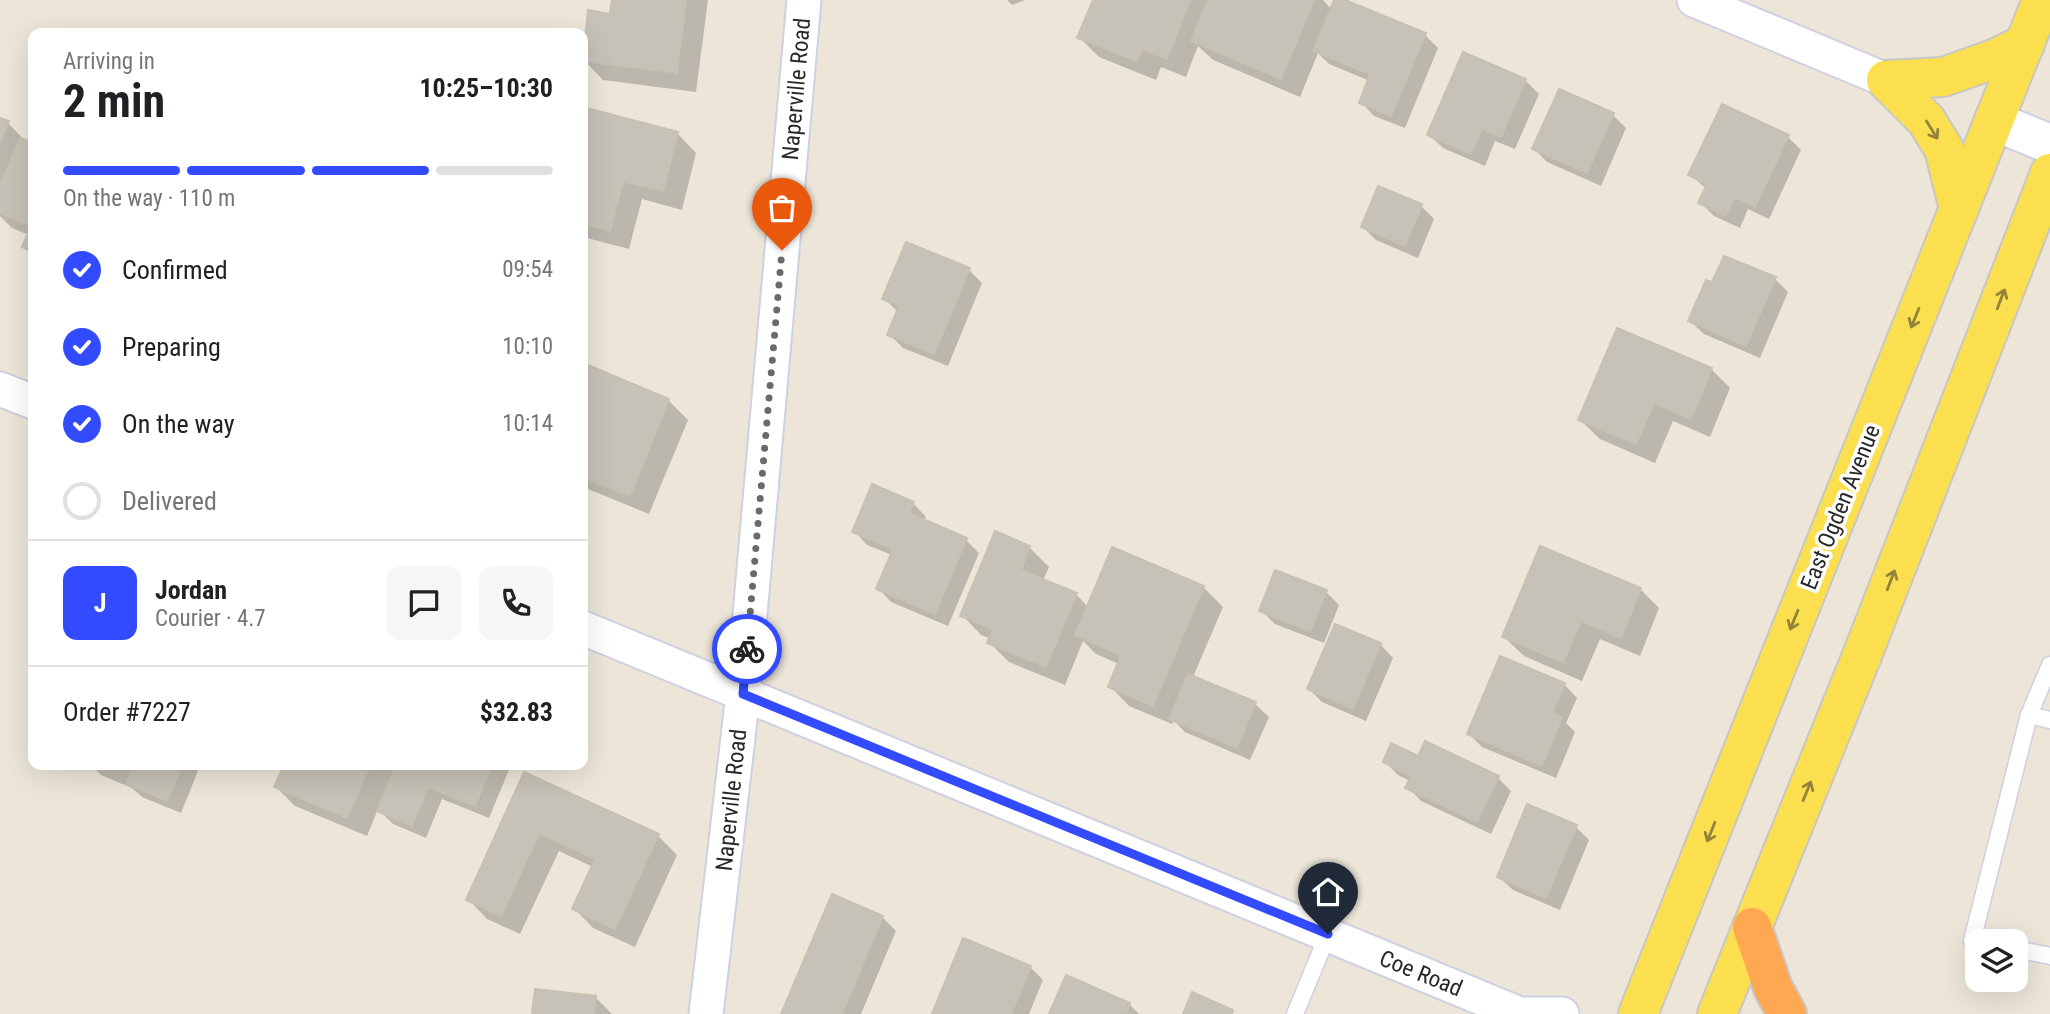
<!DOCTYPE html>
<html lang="en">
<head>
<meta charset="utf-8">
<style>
	:root { --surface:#fff; --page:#f6f6f6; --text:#202124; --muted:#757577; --line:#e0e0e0; --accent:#334bff }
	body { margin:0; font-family:"Roboto Condensed",sans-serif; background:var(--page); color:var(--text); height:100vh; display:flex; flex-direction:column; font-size:26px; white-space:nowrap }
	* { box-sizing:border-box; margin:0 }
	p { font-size:23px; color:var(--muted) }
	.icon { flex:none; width:38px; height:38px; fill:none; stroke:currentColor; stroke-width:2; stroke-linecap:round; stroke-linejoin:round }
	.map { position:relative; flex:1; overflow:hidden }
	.sheet { position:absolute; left:28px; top:28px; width:560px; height:742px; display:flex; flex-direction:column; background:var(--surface); border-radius:14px; box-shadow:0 7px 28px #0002 }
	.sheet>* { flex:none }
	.tools { position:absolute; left:1965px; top:929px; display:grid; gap:14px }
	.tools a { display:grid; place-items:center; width:63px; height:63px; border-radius:14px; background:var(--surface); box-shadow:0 7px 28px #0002; font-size:35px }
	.pin { position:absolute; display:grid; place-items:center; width:60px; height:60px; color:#fff; margin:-72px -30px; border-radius:50% 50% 50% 0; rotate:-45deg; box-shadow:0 0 7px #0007 }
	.pin .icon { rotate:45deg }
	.courier { position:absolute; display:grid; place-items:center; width:70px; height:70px; margin:-35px; border:5px solid #334bff; border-radius:50%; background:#fff; color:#222; box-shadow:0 2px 9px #0007 }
	.head em { font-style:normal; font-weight:700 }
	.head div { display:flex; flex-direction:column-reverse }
	.head { display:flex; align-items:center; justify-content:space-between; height:119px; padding:0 35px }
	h1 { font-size:46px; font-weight:700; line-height:52px }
	.bar { display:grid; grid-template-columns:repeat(4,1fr); gap:10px 7px; align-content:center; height:84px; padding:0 35px }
	.bar i { height:9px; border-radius:5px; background:var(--line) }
	.bar .active { background:var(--accent) }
	.bar p { grid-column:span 4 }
	.line { display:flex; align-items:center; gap:18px; padding:0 35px; border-top:2px solid var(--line) }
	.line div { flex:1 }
	.round { display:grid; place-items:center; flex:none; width:74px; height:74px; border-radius:14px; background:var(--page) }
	ol { padding:0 35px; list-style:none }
	li { display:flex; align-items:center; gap:21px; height:77px }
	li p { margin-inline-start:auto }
	li .icon { padding:7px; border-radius:50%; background:var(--accent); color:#fff; stroke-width:4 }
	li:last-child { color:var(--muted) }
	li i { width:38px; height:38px; border:4px solid var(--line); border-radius:50% }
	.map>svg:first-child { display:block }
	.shadow { fill:#0003 }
	.building { fill:#c7c2b8; stroke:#c7c1b2; stroke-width:2 }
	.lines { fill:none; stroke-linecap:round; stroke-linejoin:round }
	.lane-casing { stroke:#ced0e3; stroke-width:19 }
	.street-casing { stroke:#ced0e3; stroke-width:37 }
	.secondary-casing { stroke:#ced0e3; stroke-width:42 }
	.primary-casing { stroke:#c7c7c7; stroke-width:42 }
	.highway-casing { stroke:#c7c7c7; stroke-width:42 }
	.lane { stroke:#fff; stroke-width:16 }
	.street { stroke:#fff; stroke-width:33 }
	.secondary { stroke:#fff; stroke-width:38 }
	.primary { stroke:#fcdf4e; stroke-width:38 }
	.highway { stroke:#ffa851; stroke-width:38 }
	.oneway { stroke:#92843b }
	.done { stroke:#6d6a66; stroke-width:7; stroke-dasharray:0 12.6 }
	.route { stroke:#334bff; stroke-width:9 }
	.labels { text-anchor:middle; stroke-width:7; stroke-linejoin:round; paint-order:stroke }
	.street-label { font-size:23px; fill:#282828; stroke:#fff }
</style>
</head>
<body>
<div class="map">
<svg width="2050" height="1014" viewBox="0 0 2050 1014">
	<rect width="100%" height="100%" fill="#ece5d8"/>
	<g class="shadow">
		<polygon points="614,0 708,0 696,92 603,80 584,60 612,16"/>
		<polygon points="1007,0 1025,0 1012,5"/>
		<polygon points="1094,0 1323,0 1332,10 1336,0 1340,0 1425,35 1438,48 1405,128 1374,116 1361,102 1370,81 1329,64 1318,53 1300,97 1213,60 1198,46 1186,77 1161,67 1156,80 1099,57 1079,37"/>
		<polygon points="1525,80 1539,94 1515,149 1495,141 1485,166 1443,148 1429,135"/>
		<polygon points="583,109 677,133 696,153 682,210 642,199 629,249 583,237"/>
		<polygon points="1613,115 1626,128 1601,186 1547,162 1534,149"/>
		<polygon points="0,120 8,123 27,143 33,146 33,257 24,247 29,235 12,228 0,216"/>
		<polygon points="1788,137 1801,150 1769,219 1748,209 1740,228 1714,216 1700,202 1707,189 1690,175"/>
		<polygon points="1421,206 1434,219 1418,258 1376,240 1363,227"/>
		<polygon points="969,270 982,283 948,366 903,348 889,334 899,313 885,299"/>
		<polygon points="1775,279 1788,292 1760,358 1704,334 1690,321 1713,285"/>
		<polygon points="583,365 668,400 688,420 649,514 583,487"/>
		<polygon points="1711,369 1730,388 1710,437 1673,421 1655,463 1600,439 1580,420"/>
		<polygon points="913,503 926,517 924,521 966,540 979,553 948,626 891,602 878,588 892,555 867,545 854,531"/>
		<polygon points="1029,547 1049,567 1043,581 1076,594 1088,607 1203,587 1223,607 1193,677 1255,704 1269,717 1250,760 1185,732 1174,721 1172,724 1129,706 1110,686 1119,664 1096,654 1083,641 1065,685 1009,662 989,642 991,639 981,635 962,615"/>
		<polygon points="1640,589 1659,608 1640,656 1600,639 1582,681 1524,656 1504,637"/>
		<polygon points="1326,592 1339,605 1324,643 1275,624 1261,610"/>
		<polygon points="1380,644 1393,658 1366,721 1322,702 1309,689"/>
		<polygon points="1564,684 1577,698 1566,723 1575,732 1556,778 1482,747 1469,734"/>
		<polygon points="1419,759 1498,778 1511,791 1491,834 1421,801 1408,787 1410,781 1398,775 1385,762"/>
		<polygon points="91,765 192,765 198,771 181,813 142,797 132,788 101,775"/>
		<polygon points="285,765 511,765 489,818 442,799 426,838 393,824 378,809 367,836 295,806 276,787"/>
		<polygon points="525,774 658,836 677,855 635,947 593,928 574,908 593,867 559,851 520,934 487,919 468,899"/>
		<polygon points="1576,827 1589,840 1560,910 1513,890 1499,877"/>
		<polygon points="882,917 896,931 861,1014 783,1014"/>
		<polygon points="1030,967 1043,980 1029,1014 934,1014"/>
		<polygon points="595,997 612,1014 534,1014"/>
		<polygon points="1129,1004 1139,1014 1051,1014"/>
	</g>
	<g class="building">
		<polygon points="612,0 686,0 677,73 583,61 588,10 610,14"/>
		<polygon points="1093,0 1190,0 1167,59 1142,49 1137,61 1077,38"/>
		<polygon points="1208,0 1314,0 1281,79 1191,41"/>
		<polygon points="1334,0 1345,0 1426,33 1391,116 1359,103 1370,74 1313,51"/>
		<polygon points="1463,52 1526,79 1501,137 1482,129 1471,154 1427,135"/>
		<polygon points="1559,89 1614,113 1587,173 1532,149"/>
		<polygon points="1722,104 1789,135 1755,207 1735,197 1726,216 1698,203 1707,184 1688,175"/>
		<polygon points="583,107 678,132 663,191 623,181 610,231 583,224"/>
		<polygon points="0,118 9,121 0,142"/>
		<polygon points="20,138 33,142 33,252 22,247 31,226 0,213 0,186"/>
		<polygon points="1378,186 1422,204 1405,246 1361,227"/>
		<polygon points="906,242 970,268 934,354 887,335 899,306 882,299"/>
		<polygon points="1724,256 1776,277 1746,346 1688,321 1706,280 1712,282"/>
		<polygon points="1617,328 1712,368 1691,419 1654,403 1636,444 1578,420"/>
		<polygon points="583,363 669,399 630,496 583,477"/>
		<polygon points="872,484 914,502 909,513 967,538 935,614 876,589 893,549 852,532"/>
		<polygon points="995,531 1030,546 1021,570 1077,593 1046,667 987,643 993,629 960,616"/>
		<polygon points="1540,546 1641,588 1621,638 1581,621 1563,662 1502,637"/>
		<polygon points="1112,547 1204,586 1153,706 1108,687 1121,655 1075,635"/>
		<polygon points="1275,570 1327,590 1310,631 1259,611"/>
		<polygon points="1335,624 1381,643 1353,709 1307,689"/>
		<polygon points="1500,656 1565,683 1552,713 1562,717 1542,766 1467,734"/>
		<polygon points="1188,674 1256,702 1237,748 1169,719"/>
		<polygon points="1425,741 1499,776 1477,822 1405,788 1411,776 1383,762 1391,743 1418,756"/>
		<polygon points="134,765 182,765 167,801 126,784"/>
		<polygon points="284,765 370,765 347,818 274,787"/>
		<polygon points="396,765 492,765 475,806 428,787 412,826 377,811"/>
		<polygon points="524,772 659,834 615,929 572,909 595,859 539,833 501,916 466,900"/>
		<polygon points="1527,804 1577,825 1546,898 1497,877"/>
		<polygon points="832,894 883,916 842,1014 781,1014"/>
		<polygon points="963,938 1031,966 1011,1014 932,1014"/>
		<polygon points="1066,975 1130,1003 1126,1014 1049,1014"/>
		<polygon points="535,989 596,996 594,1014 532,1014"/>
		<polygon points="1192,992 1233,1010 1232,1014 1183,1014"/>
	</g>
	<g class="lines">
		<defs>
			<g id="lane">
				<polyline points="2029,715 2050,720"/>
				<polyline points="1978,942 1972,941 2029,715 2050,665"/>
				<polyline points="2016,949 2050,956"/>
				<polyline points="1295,1014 1328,934"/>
			</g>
			<g id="street">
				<polyline points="1694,0 1886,80"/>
				<polyline points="0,389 33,402"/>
				<polyline points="583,628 1520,1014 1562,1014"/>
				<polyline points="706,1014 743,694 804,0"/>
			</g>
			<polyline id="secondary" points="1994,121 2050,144"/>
			<g id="primary">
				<polyline points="1886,80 1926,120 1944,149 1959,209"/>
				<polyline points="1886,80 1943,77 1994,59 2025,44"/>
				<polyline points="1638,1014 2042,0"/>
				<polyline points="1717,1014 1865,648 2050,173"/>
			</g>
			<polyline id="highway" points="1752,927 1773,988 1787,1014"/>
		</defs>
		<use href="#lane" class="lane-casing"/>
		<use href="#street" class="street-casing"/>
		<use href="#secondary" class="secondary-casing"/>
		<use href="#primary" class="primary-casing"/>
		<use href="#highway" class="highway-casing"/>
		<use href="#lane" class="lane"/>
		<use href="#street" class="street"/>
		<use href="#secondary" class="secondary"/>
		<use href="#primary" class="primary"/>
		<use href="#highway" class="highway"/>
	</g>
	<defs><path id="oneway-shaft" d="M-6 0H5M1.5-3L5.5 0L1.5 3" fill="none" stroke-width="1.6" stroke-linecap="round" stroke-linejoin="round" transform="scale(1.75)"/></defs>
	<g class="oneway">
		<use href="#oneway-shaft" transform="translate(1932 130) rotate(58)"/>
		<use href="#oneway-shaft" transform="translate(2001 299) rotate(-69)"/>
		<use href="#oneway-shaft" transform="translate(1915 318) rotate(112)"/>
		<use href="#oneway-shaft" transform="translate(1891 580) rotate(-69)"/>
		<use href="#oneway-shaft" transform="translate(1794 620) rotate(112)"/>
		<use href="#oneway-shaft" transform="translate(1807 791) rotate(-68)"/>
		<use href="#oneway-shaft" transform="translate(1711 832) rotate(112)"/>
	</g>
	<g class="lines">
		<polyline class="done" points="747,649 782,250"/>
		<polyline class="route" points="747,649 743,694 1328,934"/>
	</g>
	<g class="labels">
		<g class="street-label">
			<text transform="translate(796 89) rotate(-85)" y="8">Naperville Road</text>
			<text transform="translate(1840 507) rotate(-68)" y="8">East Ogden Avenue</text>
			<text transform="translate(731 800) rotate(-84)" y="8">Naperville Road</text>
			<text transform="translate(1421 973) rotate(22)" y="8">Coe Road</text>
		</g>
	</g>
</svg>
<div class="tools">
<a><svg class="icon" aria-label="layers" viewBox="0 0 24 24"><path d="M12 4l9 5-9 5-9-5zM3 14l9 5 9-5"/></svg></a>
</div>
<div class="pin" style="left:782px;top:250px;background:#ea580c"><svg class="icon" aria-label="bag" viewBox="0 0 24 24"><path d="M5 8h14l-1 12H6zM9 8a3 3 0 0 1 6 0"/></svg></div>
<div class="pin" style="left:1328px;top:934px;background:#1f2937"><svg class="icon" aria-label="home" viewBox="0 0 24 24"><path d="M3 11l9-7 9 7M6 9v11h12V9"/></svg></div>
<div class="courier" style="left:747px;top:649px"><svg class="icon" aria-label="bike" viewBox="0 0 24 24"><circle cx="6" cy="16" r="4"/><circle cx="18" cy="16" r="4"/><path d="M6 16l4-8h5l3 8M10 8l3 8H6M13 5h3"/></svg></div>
<section class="sheet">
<div class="head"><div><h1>2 min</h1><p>Arriving in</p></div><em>10:25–10:30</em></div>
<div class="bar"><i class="active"></i><i class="active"></i><i class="active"></i><i></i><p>On the way · 110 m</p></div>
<ol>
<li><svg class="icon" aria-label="check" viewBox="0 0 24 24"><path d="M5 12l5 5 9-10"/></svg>Confirmed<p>09:54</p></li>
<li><svg class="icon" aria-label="check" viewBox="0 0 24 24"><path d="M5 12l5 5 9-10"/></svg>Preparing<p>10:10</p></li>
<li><svg class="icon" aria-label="check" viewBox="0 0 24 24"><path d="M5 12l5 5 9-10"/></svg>On the way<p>10:14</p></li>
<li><i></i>Delivered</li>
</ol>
<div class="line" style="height:126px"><b class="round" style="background:var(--accent);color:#fff">J</b><div><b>Jordan</b><p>Courier · 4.7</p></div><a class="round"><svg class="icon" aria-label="chat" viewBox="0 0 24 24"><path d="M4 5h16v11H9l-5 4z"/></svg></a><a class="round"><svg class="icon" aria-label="phone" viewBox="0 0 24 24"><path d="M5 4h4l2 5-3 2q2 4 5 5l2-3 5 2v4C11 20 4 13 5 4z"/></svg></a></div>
<div class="line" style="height:91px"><div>Order #7227</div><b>$32.83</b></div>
</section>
</div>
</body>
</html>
